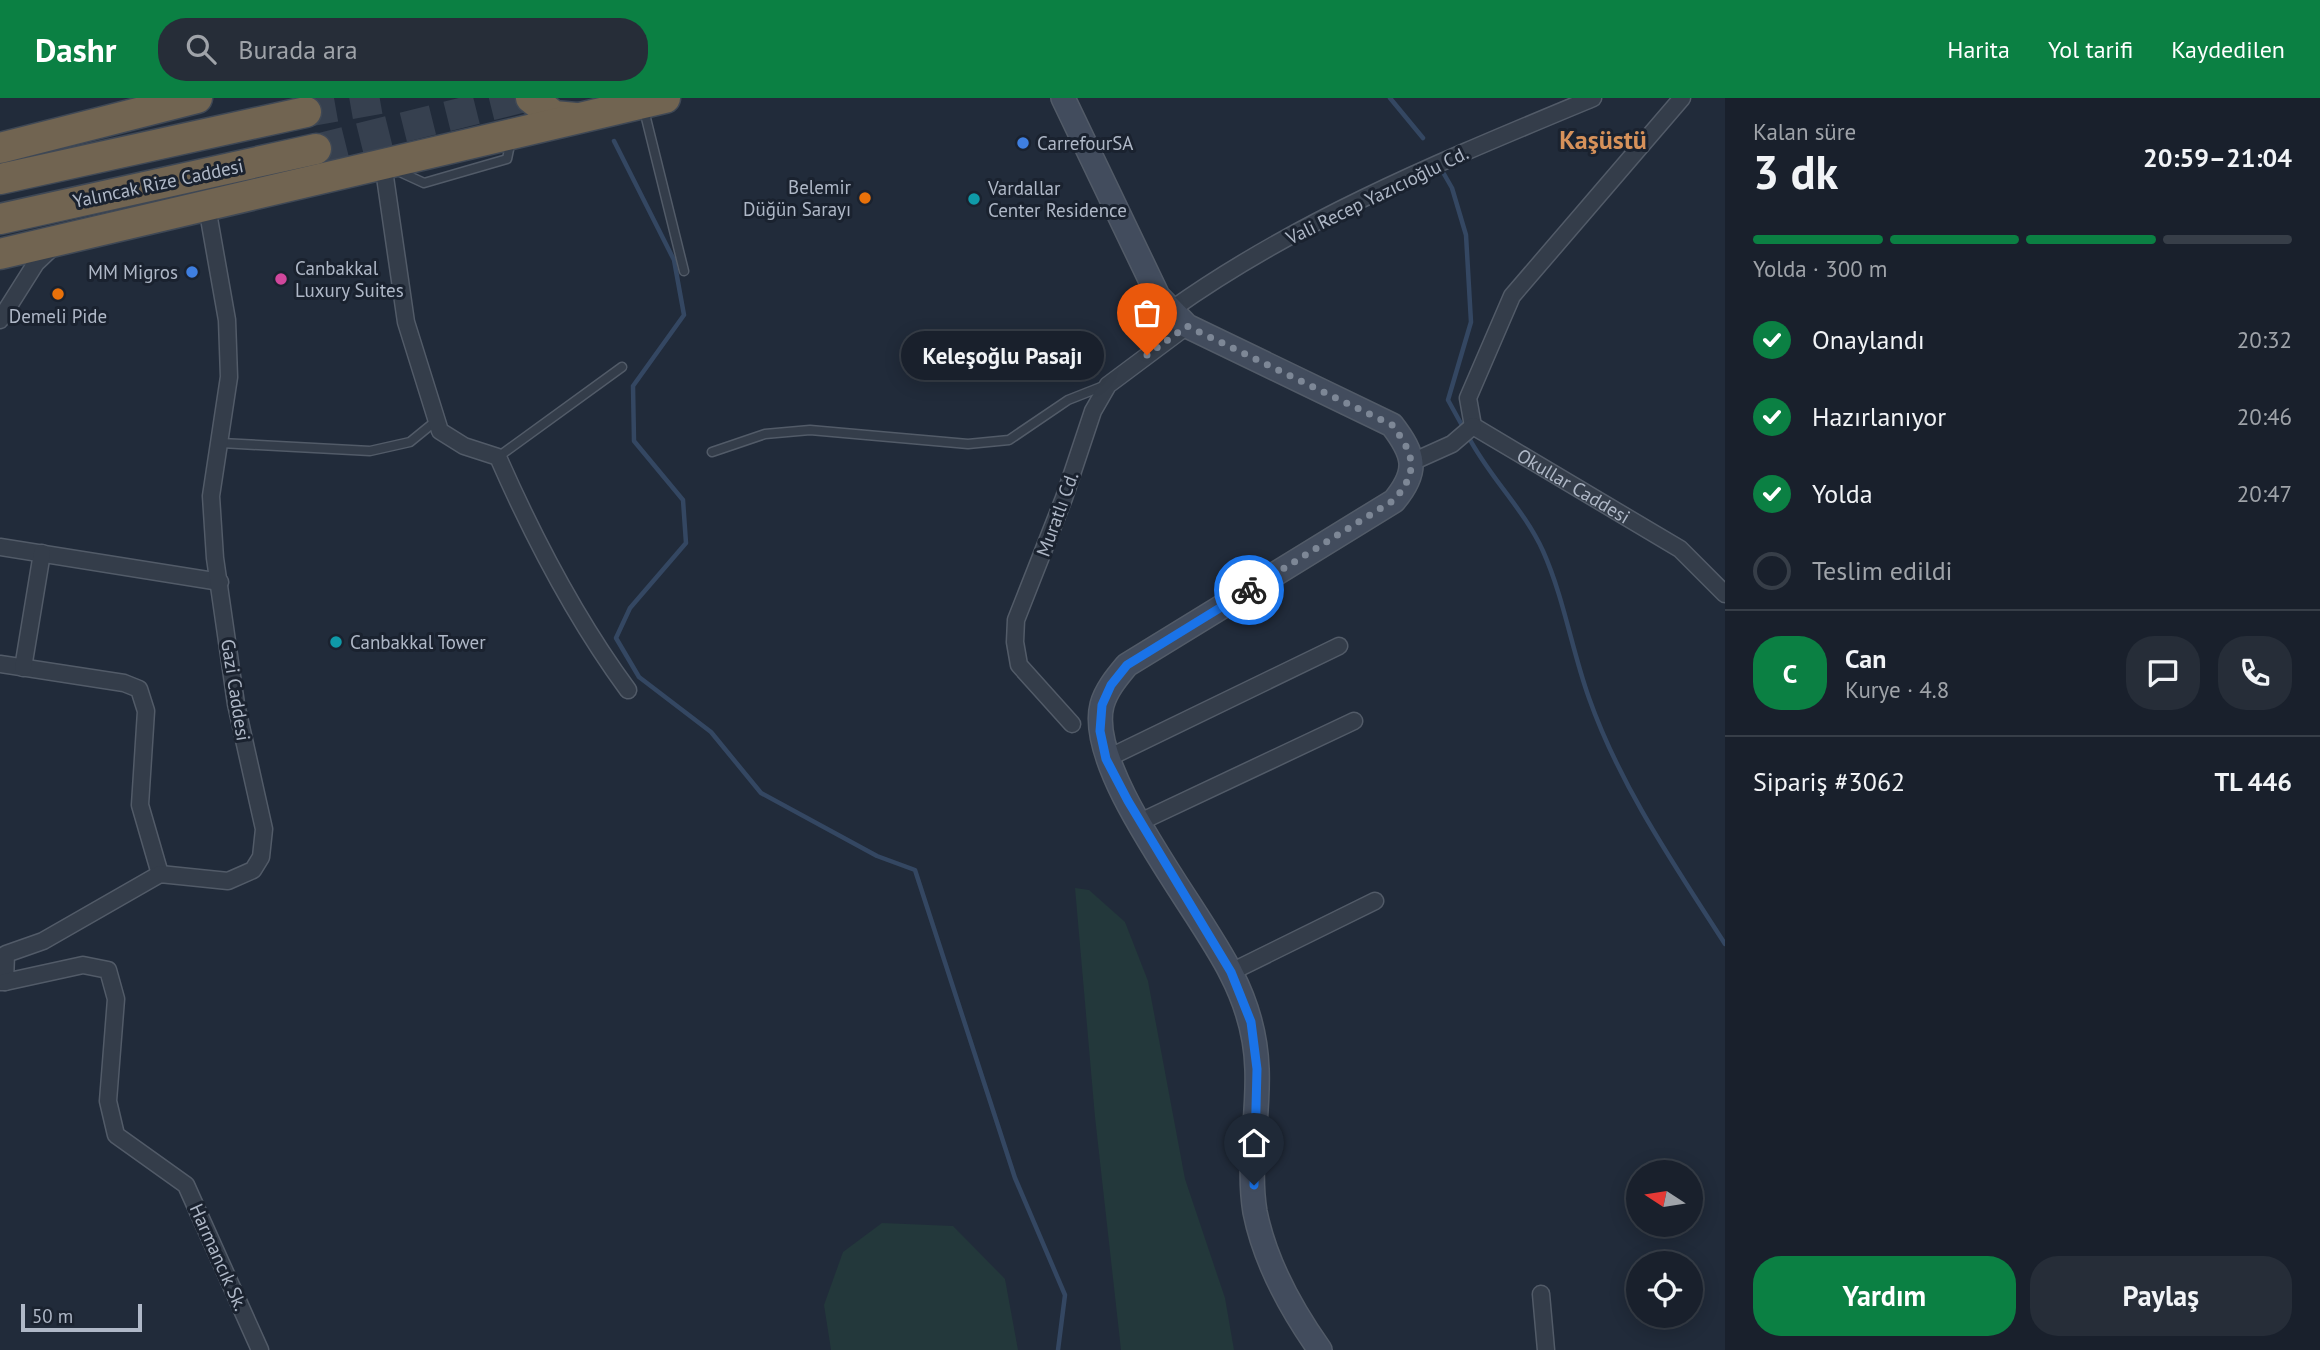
<!DOCTYPE html>
<html lang="tr">
<head>
<meta charset="utf-8">
<style>
	:root { --surface:#19202c; --page:#262d38; --text:#f1f3f6; --muted:#9fa3a9; --line:#373e48; --accent:#0b8043 }
	body { margin:0; font-family:"PT Sans",sans-serif; background:var(--page); color:var(--text); height:100vh; display:flex; flex-direction:column; font-size:26px; white-space:nowrap }
	* { box-sizing:border-box; margin:0 }
	p { font-size:23px; color:var(--muted) }
	.icon { flex:none; width:38px; height:38px; fill:none; stroke:currentColor; stroke-width:2; stroke-linecap:round; stroke-linejoin:round }
	.map { position:relative; flex:1; overflow:hidden }
	.side { display:flex; flex-direction:column; background:var(--surface); width:595px }
	.side>* { flex:none }
	.needle { width:46px; rotate:282deg }
	.controls { position:absolute; left:1626px; top:1062px; display:grid; gap:14px }
	.controls a { display:grid; place-items:center; width:77px; height:77px; border-radius:50%; background:var(--surface); box-shadow:0 4px 18px #0003,0 0 0 2px var(--line); font-size:35px }
	.scale { position:absolute; left:21px; bottom:18px; width:121px; box-sizing:border-box; padding-left:7px; border:4px solid #afb8c7; border-top:0; font-size:19px; line-height:24px; white-space:nowrap; color:#afb8c7; -webkit-text-stroke:5px #1a222f; paint-order:stroke }
	.pin { position:absolute; display:grid; place-items:center; width:60px; height:60px; color:#fff; margin:-72px -30px; border-radius:50% 50% 50% 0; rotate:-45deg; box-shadow:0 0 7px #0007 }
	.pin .icon { rotate:45deg }
	.courier { position:absolute; display:grid; place-items:center; width:70px; height:70px; margin:-35px; border:5px solid #1a73e8; border-radius:50%; background:#fff; color:#222; box-shadow:0 2px 9px #0007 }
	.bubble { position:absolute; height:49px; border-radius:24px; background:var(--surface); box-shadow:0 4px 18px #0003,0 0 0 2px var(--line); font-size:23px; font-weight:600; line-height:49px; text-align:center }
	.headline em { font-style:normal; font-weight:600 }
	.headline div { display:flex; flex-direction:column-reverse }
	.headline { display:flex; align-items:center; justify-content:space-between; height:119px; padding:0 28px }
	h1 { font-size:46px; font-weight:600; line-height:52px }
	.bar { display:grid; grid-template-columns:repeat(4,1fr); gap:10px 7px; align-content:center; height:84px; padding:0 28px }
	.bar i { height:9px; border-radius:5px; background:var(--line) }
	.bar .current { background:var(--accent) }
	.bar p { grid-column:span 4 }
	.line { display:flex; align-items:center; gap:18px; padding:0 28px; border-top:2px solid var(--line) }
	.line div { flex:1 }
	.round { display:grid; place-items:center; flex:none; width:74px; height:74px; border-radius:28px; background:var(--page) }
	ol { padding:0 28px; list-style:none }
	li { display:flex; align-items:center; gap:21px; height:77px }
	li p { margin-inline-start:auto }
	li .icon { padding:7px; border-radius:50%; background:var(--accent); color:#fff; stroke-width:4 }
	li:last-child { color:var(--muted) }
	li i { width:38px; height:38px; border:4px solid var(--line); border-radius:50% }
	.primary-button { display:flex; gap:14px; margin-top:auto; padding:14px 28px }
	.primary-button a { flex:1; height:80px; border-radius:28px; background:var(--accent); color:#fff; font-size:28px; font-weight:600; line-height:80px; text-align:center }
	.primary-button a+a { background:var(--page); color:var(--text) }
	header { display:flex; align-items:center; gap:42px; box-sizing:border-box; height:98px; padding:0 35px; background:var(--accent); color:#fff }
	header strong { font-size:33px }
	nav { display:flex; gap:38px; margin-inline-start:auto; font-size:24px }
	.search { width:490px; height:63px; background:var(--page); display:flex; align-items:center; gap:18px; box-sizing:border-box; padding:0 24px; border-radius:28px; color:var(--muted); font-size:26px }
	main { display:flex; flex:1; min-height:0 }
	.map>svg:first-child { display:block }
	.green { fill:#23383b }
	.lines { fill:none; stroke-linecap:round; stroke-linejoin:round }
	.stream { stroke:#344762; stroke-width:4.5 }
	.highway-tunnel { stroke:#36404f; stroke-width:30; stroke-dasharray:30 15; stroke-linecap:butt }
	.lane-casing { stroke:#525b68; stroke-width:11 }
	.street-casing { stroke:#525b68; stroke-width:19 }
	.secondary-casing { stroke:#525b68; stroke-width:26 }
	.highway-casing { stroke:#3f4855; stroke-width:33 }
	.lane { stroke:#343d4a; stroke-width:8 }
	.street { stroke:#343d4a; stroke-width:16 }
	.secondary { stroke:#424c5d; stroke-width:23 }
	.highway { stroke:#716451; stroke-width:30 }
	.done { stroke:#7d8796; stroke-width:7; stroke-dasharray:0 12.6 }
	.route { stroke:#1a73e8; stroke-width:9 }
	.shop-dot { fill:#3f7fe0; stroke:#1a222f; stroke-width:2.5 }
	.food-dot { fill:#e8710a; stroke:#1a222f; stroke-width:2.5 }
	.culture-dot { fill:#0f9aa8; stroke:#1a222f; stroke-width:2.5 }
	.hotel-dot { fill:#d1479c; stroke:#1a222f; stroke-width:2.5 }
	.labels { text-anchor:middle; stroke-width:6; stroke-linejoin:round; paint-order:stroke }
	.poi-label { font-size:19px; fill:#afb8c7; stroke:#1a222f; text-anchor:start }
	.street-label { font-size:19px; fill:#afb8c7; stroke:#1a222f }
	.district-label { font-size:26px; font-weight:bold; fill:#d6915a; stroke:#1a222f }
</style>
</head>
<body>
<header>
<strong>Dashr</strong>
<div class="search"><svg class="icon" aria-label="search" viewBox="0 0 24 24"><circle cx="10" cy="10" r="6"/><path d="M15 15l6 6"/></svg>Burada ara</div>
<nav><a>Harita</a><a>Yol tarifi</a><a>Kaydedilen</a></nav>
</header>
<main>
<div class="map">
<svg width="1725" height="1252" viewBox="0 0 1725 1252">
	<rect width="100%" height="100%" fill="#212b3a"/>
	<g class="green">
		<polygon points="1075,790 1089,792 1125,824 1148,883 1185,1081 1225,1200 1234,1252 1121,1252 1095,1019"/>
		<polygon points="882,1125 953,1128 1005,1181 1018,1252 831,1252 824,1207 843,1154"/>
	</g>
	<g class="lines">
		<g class="stream">
			<polyline points="1390,0 1423,40"/>
			<polyline points="614,43 674,162 684,217 633,288 634,343 683,402 686,445 630,510 616,540 639,579 711,634 761,695 877,758 915,772 1015,1080 1065,1197 1058,1252"/>
			<polyline points="1444,76 1452,90 1466,137 1471,224 1448,302 1464,331"/>
			<path d="M1468,338C1489,379 1524,411 1543,453C1564,500 1572,553 1589,600C1620,688 1675,768 1725,846"/>
		</g>
		<g class="highway-tunnel">
			<polyline points="306,14 386,0"/>
			<polyline points="316,51 521,0"/>
		</g>
		<defs>
			<g id="lane">
				<polyline points="644,12 684,173"/>
				<polyline points="398,73 424,85 507,61 511,42"/>
				<polyline points="221,345 370,353 410,344 437,322"/>
				<polyline points="712,354 765,336 810,332 968,346 1009,342 1068,302 1106,287"/>
				<polyline points="498,359 622,269"/>
			</g>
			<g id="street">
				<path d="M383,65L406,224L440,333L464,348L498,359C534,441 575,520 628,592"/>
				<path d="M1171,212C1300,120 1447,61 1593,0"/>
				<polyline points="0,222 36,165 56,146"/>
				<polyline points="1473,328 1468,300 1512,198 1682,0"/>
				<path id="s1" d="M1473,328L1680,451L1725,496"/>
				<polyline points="1412,364 1452,346 1473,328"/>
				<polyline points="0,449 220,484"/>
				<polyline points="0,566 124,585 139,591 146,613 140,707 160,776"/>
				<polyline points="23,570 42,455"/>
				<polyline points="1072,626 1019,567 1015,544 1016,522 1064,400 1093,313 1108,287 1187,228"/>
				<polyline points="1106,661 1339,548"/>
				<polyline points="1140,724 1354,623"/>
				<polyline points="1231,874 1375,803"/>
				<polyline points="0,884 5,884 6,856 43,843 160,776 228,783 253,772 261,759 264,731 236,606 215,460 211,398 229,279 227,222 207,109"/>
				<polyline points="5,884 83,867 108,872 116,901 108,1003 116,1037 186,1087 260,1252"/>
				<polyline points="1541,1196 1546,1252"/>
			</g>
			<path id="secondary" d="M1063,0L1158,198L1187,228L1392,327C1415,357 1419,373 1394,403L1127,567C1117,579 1106,592 1102,607C1085,673 1201,813 1231,875C1246,904 1256,938 1257,971C1259,1019 1247,1066 1255,1114C1265,1164 1291,1211 1320,1252"/>
			<g id="highway">
				<polyline points="531,0 554,18 576,20"/>
				<polyline points="0,50 197,0"/>
				<polyline points="0,81 306,14"/>
				<polyline points="0,121 316,51"/>
				<polyline points="0,156 665,0"/>
			</g>
		</defs>
		<use href="#lane" class="lane-casing"/>
		<use href="#street" class="street-casing"/>
		<use href="#secondary" class="secondary-casing"/>
		<use href="#highway" class="highway-casing"/>
		<use href="#lane" class="lane"/>
		<use href="#street" class="street"/>
		<use href="#secondary" class="secondary"/>
		<use href="#highway" class="highway"/>
	</g>
	<g class="lines">
		<path class="done" d="M1147,257L1187,228L1392,327C1415,357 1419,373 1394,402L1249,492"/>
		<polyline class="route" points="1249,492 1127,567 1111,587 1102,607 1100,633 1106,661 1128,703 1231,874 1251,924 1257,971 1254,1087"/>
	</g>
	<g class="shop-dot">
		<circle cx="1023" cy="45" r="7"/>
		<circle cx="192" cy="174" r="7"/>
	</g>
	<g class="food-dot">
		<circle cx="865" cy="100" r="7"/>
		<circle cx="58" cy="196" r="7"/>
	</g>
	<g class="culture-dot">
		<circle cx="974" cy="101" r="7"/>
		<circle cx="336" cy="544" r="7"/>
	</g>
	<circle class="hotel-dot" cx="281" cy="181" r="7"/>
	<g class="labels">
		<g class="poi-label">
			<text x="1037" y="52">CarrefourSA</text>
			<text x="851" y="96" text-anchor="end">Belemir<tspan x="851" dy="22">Düğün Sarayı</tspan></text>
			<text x="988" y="97">Vardallar<tspan x="988" dy="22">Center Residence</tspan></text>
			<text x="295" y="177">Canbakkal<tspan x="295" dy="22">Luxury Suites</tspan></text>
			<text x="178" y="181" text-anchor="end">MM Migros</text>
			<text x="58" y="225" text-anchor="middle">Demeli Pide</text>
			<text x="350" y="551">Canbakkal Tower</text>
		</g>
		<g class="street-label">
			<text transform="translate(158 85) rotate(-12)" y="7">Yalıncak Rize Caddesi</text>
			<text transform="translate(1377 97) rotate(-26)" y="7">Vali Recep Yazıcıoğlu Cd.</text>
			<text dy="7" stroke="none"><textPath href="#s1" startOffset="117">Okullar Caddesi</textPath></text>
			<text transform="translate(1057 416) rotate(-70)" y="7">Muratlı Cd.</text>
			<text transform="translate(236 592) rotate(81)" y="7">Gazi Caddesi</text>
			<text transform="translate(219 1159) rotate(66)" y="7">Harmancık Sk.</text>
		</g>
		<g class="district-label">
			<text x="1603" y="51">Kaşüstü</text>
		</g>
	</g>
</svg>
<div class="controls">
<a><svg class="needle" viewBox="-14 -14 28 28"><path d="M0-13l5 13h-10z" fill="#e53935"/><path d="M0 13l5-13h-10z" fill="#9fa3a9"/></svg></a>
<a><svg class="icon" aria-label="locate" viewBox="0 0 24 24"><circle cx="12" cy="12" r="6"/><path d="M12 2v4M12 18v4M2 12h4M18 12h4"/></svg></a>
</div>
<div class="scale">50 m</div>
<div class="pin" style="left:1147px;top:257px;background:#ea580c"><svg class="icon" aria-label="bag" viewBox="0 0 24 24"><path d="M5 8h14l-1 12H6zM9 8a3 3 0 0 1 6 0"/></svg></div>
<div class="pin" style="left:1254px;top:1087px;background:#1f2937"><svg class="icon" aria-label="home" viewBox="0 0 24 24"><path d="M3 11l9-7 9 7M6 9v11h12V9"/></svg></div>
<div class="courier" style="left:1249px;top:492px"><svg class="icon" aria-label="bike" viewBox="0 0 24 24"><circle cx="6" cy="16" r="4"/><circle cx="18" cy="16" r="4"/><path d="M6 16l4-8h5l3 8M10 8l3 8H6M13 5h3"/></svg></div>
<div class="bubble" style="left:901px;top:233px;width:203px">Keleşoğlu Pasajı</div>
</div>
<section class="side">
<div class="headline"><div><h1>3 dk</h1><p>Kalan süre</p></div><em>20:59–21:04</em></div>
<div class="bar"><i class="current"></i><i class="current"></i><i class="current"></i><i></i><p>Yolda · 300 m</p></div>
<ol>
<li><svg class="icon" aria-label="check" viewBox="0 0 24 24"><path d="M5 12l5 5 9-10"/></svg>Onaylandı<p>20:32</p></li>
<li><svg class="icon" aria-label="check" viewBox="0 0 24 24"><path d="M5 12l5 5 9-10"/></svg>Hazırlanıyor<p>20:46</p></li>
<li><svg class="icon" aria-label="check" viewBox="0 0 24 24"><path d="M5 12l5 5 9-10"/></svg>Yolda<p>20:47</p></li>
<li><i></i>Teslim edildi</li>
</ol>
<div class="line" style="height:126px"><b class="round" style="background:var(--accent);color:#fff">C</b><div><b>Can</b><p>Kurye · 4.8</p></div><a class="round"><svg class="icon" aria-label="chat" viewBox="0 0 24 24"><path d="M4 5h16v11H9l-5 4z"/></svg></a><a class="round"><svg class="icon" aria-label="phone" viewBox="0 0 24 24"><path d="M5 4h4l2 5-3 2q2 4 5 5l2-3 5 2v4C11 20 4 13 5 4z"/></svg></a></div>
<div class="line" style="height:91px"><div>Sipariş #3062</div><b>TL 446</b></div>
<div class="primary-button"><a>Yardım</a><a>Paylaş</a></div>
</section>
</main>
</body>
</html>
